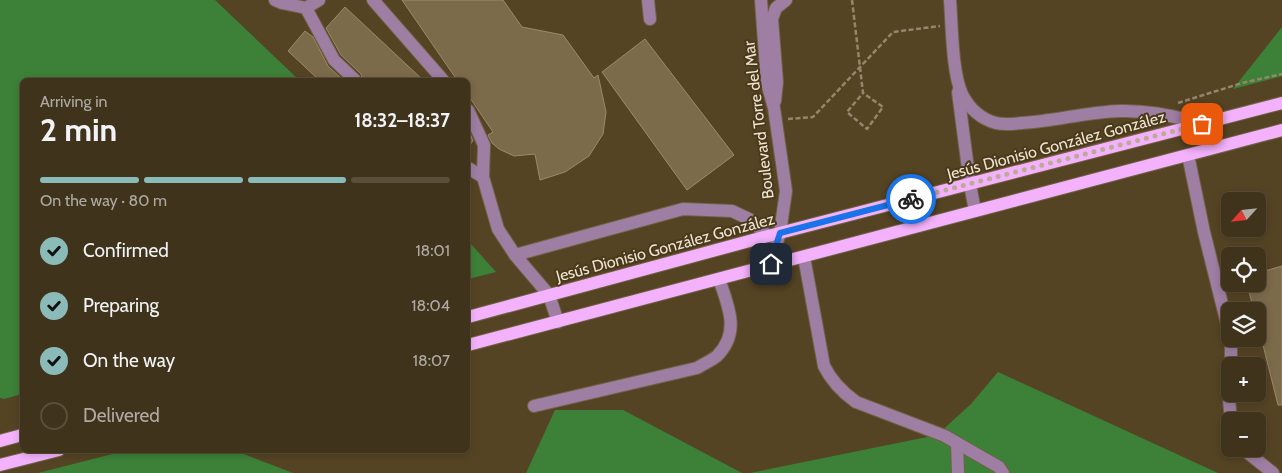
<!DOCTYPE html>
<html lang="en">
<head>
<meta charset="utf-8">
<style>
	:root { --surface:#40331b; --page:#4b3f28; --text:#f1f3f6; --muted:#aeaaa3; --line:#594e3a; --accent:#8bbbb9 }
	body { margin:0; font-family:Cabin,sans-serif; background:var(--page); color:var(--text); height:100vh; display:flex; flex-direction:column; font-size:19px; white-space:nowrap }
	* { box-sizing:border-box; margin:0 }
	p { font-size:16px; color:var(--muted) }
	.icon { flex:none; width:28px; height:28px; fill:none; stroke:currentColor; stroke-width:2; stroke-linecap:round; stroke-linejoin:round }
	.map { position:relative; flex:1; overflow:hidden }
	.sheet { position:absolute; left:20px; top:78px; width:450px; height:375px; display:flex; flex-direction:column; background:var(--surface); border-radius:8px; box-shadow:0 2px 8px #0003,0 0 0 1px var(--line) }
	.sheet>* { flex:none }
	.needle { width:32px; rotate:243deg }
	.tools { position:absolute; left:1221px; top:192px; display:grid; gap:10px }
	.tools a { display:grid; place-items:center; width:45px; height:45px; border-radius:8px; background:var(--surface); box-shadow:0 2px 8px #0003,0 0 0 1px var(--line); font-size:25px }
	.pin { position:absolute; display:grid; place-items:center; width:42px; height:42px; color:#fff; margin:-21px; border-radius:10px; box-shadow:0 2px 8px #0006 }
	.courier { position:absolute; display:grid; place-items:center; width:50px; height:50px; margin:-25px; border:4px solid #1a73e8; border-radius:50%; background:#fff; color:#222; box-shadow:0 1px 6px #0007 }
	.overview em { font-style:normal; font-weight:700 }
	.overview div { display:flex; flex-direction:column-reverse }
	.overview { display:flex; align-items:center; justify-content:space-between; height:85px; padding:0 20px }
	h1 { font-size:32px; font-weight:700; line-height:38px }
	.bar { display:grid; grid-template-columns:repeat(4,1fr); gap:8px 5px; align-content:center; height:60px; padding:0 20px }
	.bar i { height:6px; border-radius:4px; background:var(--line) }
	.bar .on { background:var(--accent) }
	.bar p { grid-column:span 4 }
	ol { padding:0 20px; list-style:none }
	li { display:flex; align-items:center; gap:15px; height:55px }
	li p { margin-inline-start:auto }
	li .icon { padding:5px; border-radius:50%; background:var(--accent); color:#111; stroke-width:4 }
	li:last-child { color:var(--muted) }
	li i { width:28px; height:28px; border:2px solid var(--line); border-radius:50% }
	.map>svg:first-child { display:block }
	.green { fill:#3d8138 }
	.building { fill:#7c6b4a; stroke:#9c8968 }
	.lines { fill:none; stroke-linecap:round; stroke-linejoin:round }
	.minor-casing { stroke:#716143; stroke-width:14 }
	.major-casing { stroke:#716143; stroke-width:14 }
	.path { stroke:#94866c; stroke-width:2.5; stroke-dasharray:5 2.5; stroke-linecap:butt }
	.minor { stroke:#9e7ea3; stroke-width:12 }
	.major { stroke:#f4b2fd; stroke-width:12 }
	.done { stroke:#b8ac95; stroke-width:5; stroke-dasharray:0 9 }
	.route { stroke:#1a73e8; stroke-width:6 }
	.labels { text-anchor:middle; stroke-width:4; stroke-linejoin:round; paint-order:stroke }
	.street-label { font-size:16px; fill:#eee4d2; stroke:#4a391a }
</style>
</head>
<body>
<div class="map">
<svg width="1282" height="473" viewBox="0 0 1282 473">
	<rect width="100%" height="100%" fill="#554424"/>
	<g class="green">
		<polygon points="0,0 215,0 299,80 22,80 22,394 4,399 0,398"/>
		<polygon points="1282,27 1282,76 1233,89"/>
		<polygon points="468,241 471,244 496,272 468,279"/>
		<polygon points="998,372 1218,473 750,473 937,435 971,404"/>
		<polygon points="555,410 623,410 742,473 526,473"/>
		<polygon points="128,450 233,450 293,473 38,473"/>
	</g>
	<g class="building">
		<polygon points="402,0 503,0 522,27 563,35 594,78 598,75 606,112 603,134 589,156 565,172 540,180 535,154 514,156 499,149 492,143 488,135 493,132 468,95 468,80 457,80"/>
		<polygon points="345,7 423,80 363,80 361,74 341,55 326,28"/>
		<polygon points="305,31 313,37 328,66 343,80 319,80 288,51"/>
		<polygon points="645,39 734,155 687,190 602,72"/>
		<polygon points="468,128 473,141 468,147"/>
		<polygon points="1282,266 1282,405 1278,405 1258,325 1258,311 1254,311 1247,284 1258,284 1258,273"/>
	</g>
	<g class="lines">
		<defs>
			<g id="minor">
				<polyline points="275,0 282,3 306,8"/>
				<polyline points="319,0 306,8 334,60 355,80"/>
				<polyline points="373,0 443,80"/>
				<polyline points="648,0 650,19"/>
				<polyline points="761,0 767,83 774,108 786,191 780,233 772,258 771,265"/>
				<path d="M950,0C952,25 952,73 962,94C969,108 981,119 996,123C1004,125 1013,124 1022,123C1055,121 1087,112 1120,111C1149,110 1175,117 1202,123"/>
				<polyline points="958,92 970,184 975,211"/>
				<polyline points="775,101 777,82 772,19 776,8 786,0"/>
				<polyline points="468,110 484,145 483,177 498,229 515,255 549,295 558,322"/>
				<polyline points="1188,155 1204,232 1230,336"/>
				<polyline points="468,168 483,177"/>
				<polyline points="515,255 683,209 732,211 749,219 768,236"/>
				<path d="M804,257L824,366C832,382 842,392 856,402L945,436L957,443L958,473"/>
				<polyline points="1231,339 1231,366"/>
				<polyline points="1230,376 1229,399 1231,421"/>
				<path d="M534,406L697,368C703,364 711,361 717,356C741,332 728,306 719,279"/>
				<polyline points="957,443 999,467 1003,473"/>
				<polyline points="1243,449 1273,473"/>
			</g>
			<g id="major">
				<polyline points="468,317 768,236 1282,103"/>
				<polyline points="468,345 1282,130"/>
				<polyline points="0,441 22,435"/>
				<polyline points="0,465 59,450"/>
			</g>
		</defs>
		<use href="#minor" class="minor-casing"/>
		<use href="#major" class="major-casing"/>
		<g class="path">
			<polyline points="852,0 863,93 847,112 867,129 883,107 863,93"/>
			<polyline points="1178,103 1242,83 1282,74"/>
			<polyline points="788,119 813,117 893,32 940,26"/>
		</g>
		<use href="#minor" class="minor"/>
		<use href="#major" class="major"/>
	</g>
	<g class="lines">
		<polyline class="done" points="911,199 1202,124"/>
		<polyline class="route" points="771,264 772,258 780,233 911,199"/>
	</g>
	<g class="labels">
		<g class="street-label">
			<text transform="translate(758 120) rotate(-97)" y="6">Boulevard Torre del Mar</text>
			<text transform="translate(1056 145) rotate(-15)" y="6">Jesús Dionisio González González</text>
			<text transform="translate(665 247) rotate(-15)" y="6">Jesús Dionisio González González</text>
		</g>
	</g>
</svg>
<div class="tools">
<a><svg class="needle" viewBox="-14 -14 28 28"><path d="M0-13l5 13h-10z" fill="#e53935"/><path d="M0 13l5-13h-10z" fill="#aeaaa3"/></svg></a>
<a><svg class="icon" aria-label="locate" viewBox="0 0 24 24"><circle cx="12" cy="12" r="6"/><path d="M12 2v4M12 18v4M2 12h4M18 12h4"/></svg></a>
<a><svg class="icon" aria-label="layers" viewBox="0 0 24 24"><path d="M12 4l9 5-9 5-9-5zM3 14l9 5 9-5"/></svg></a>
<a>+</a>
<a>−</a>
</div>
<div class="pin" style="left:1202px;top:124px;background:#ea580c"><svg class="icon" aria-label="bag" viewBox="0 0 24 24"><path d="M5 8h14l-1 12H6zM9 8a3 3 0 0 1 6 0"/></svg></div>
<div class="pin" style="left:771px;top:264px;background:#1f2937"><svg class="icon" aria-label="home" viewBox="0 0 24 24"><path d="M3 11l9-7 9 7M6 9v11h12V9"/></svg></div>
<div class="courier" style="left:911px;top:199px"><svg class="icon" aria-label="bike" viewBox="0 0 24 24"><circle cx="6" cy="16" r="4"/><circle cx="18" cy="16" r="4"/><path d="M6 16l4-8h5l3 8M10 8l3 8H6M13 5h3"/></svg></div>
<section class="sheet">
<div class="overview"><div><h1>2 min</h1><p>Arriving in</p></div><em>18:32–18:37</em></div>
<div class="bar"><i class="on"></i><i class="on"></i><i class="on"></i><i></i><p>On the way · 80 m</p></div>
<ol>
<li><svg class="icon" aria-label="check" viewBox="0 0 24 24"><path d="M5 12l5 5 9-10"/></svg>Confirmed<p>18:01</p></li>
<li><svg class="icon" aria-label="check" viewBox="0 0 24 24"><path d="M5 12l5 5 9-10"/></svg>Preparing<p>18:04</p></li>
<li><svg class="icon" aria-label="check" viewBox="0 0 24 24"><path d="M5 12l5 5 9-10"/></svg>On the way<p>18:07</p></li>
<li><i></i>Delivered</li>
</ol>
</section>
</div>
</body>
</html>
